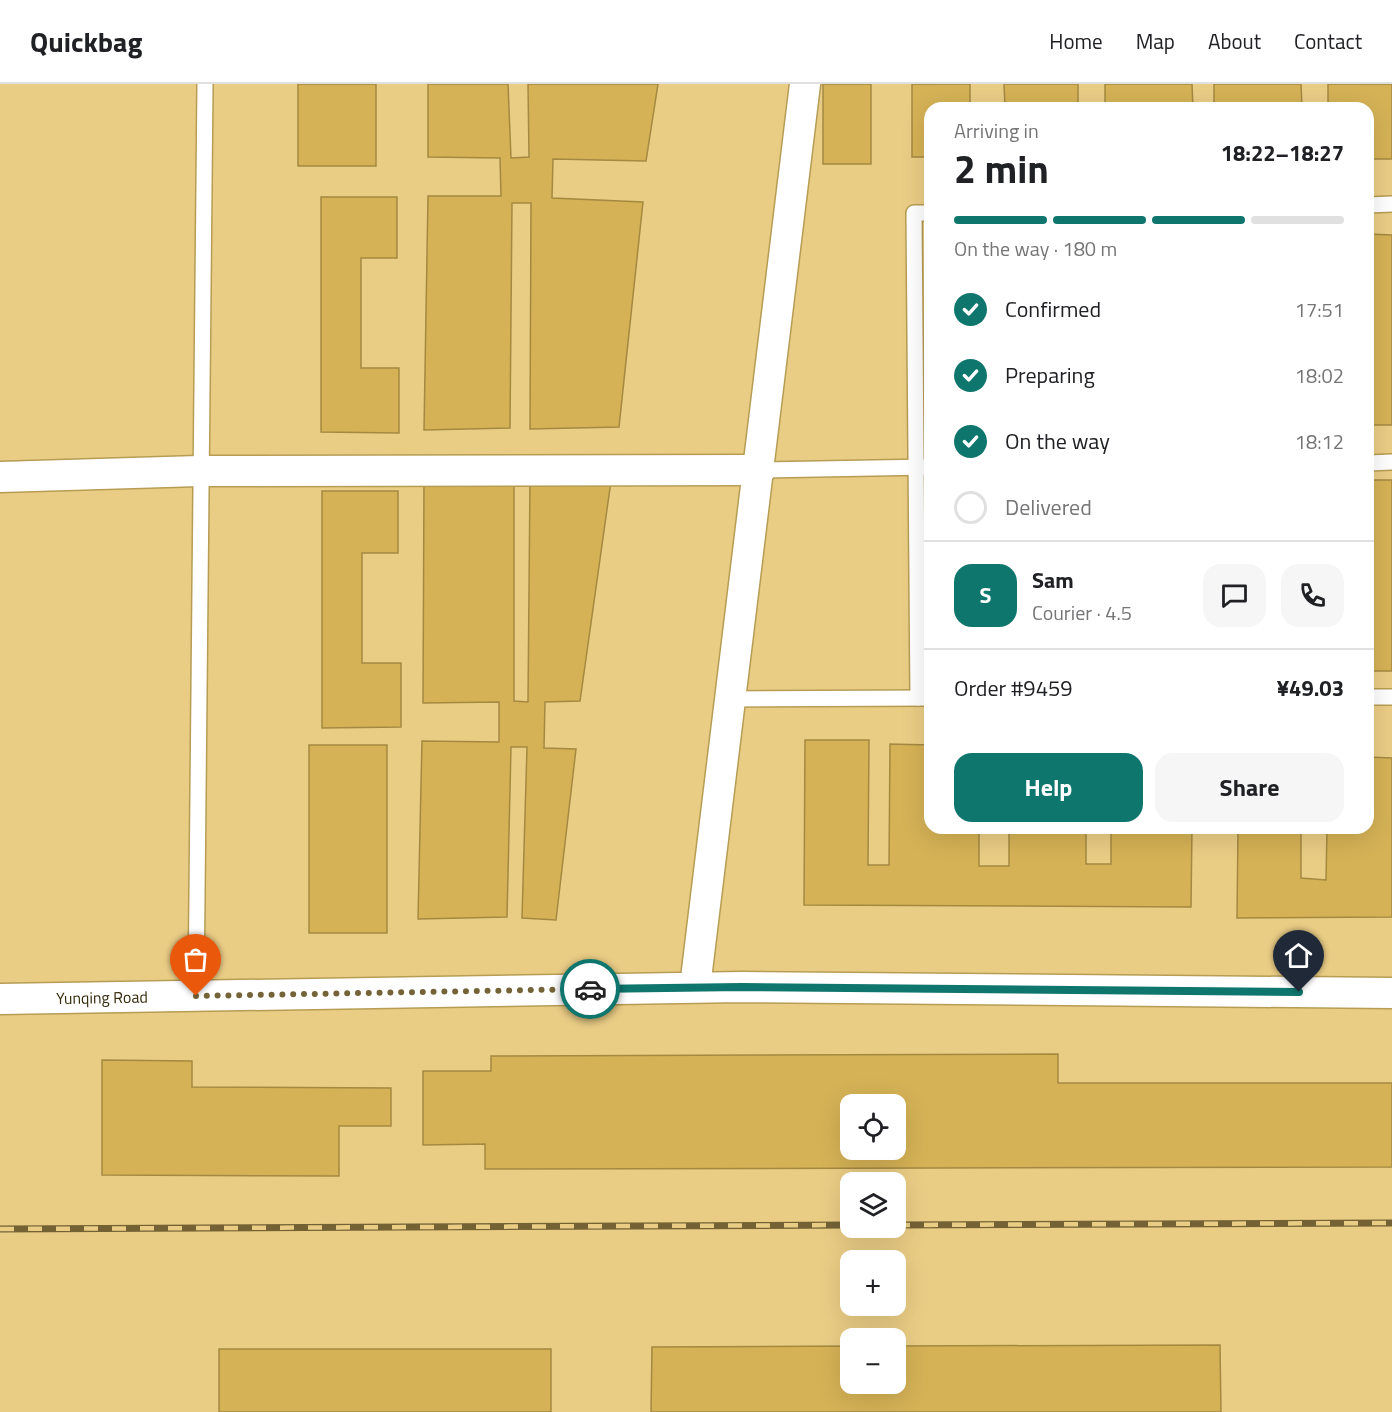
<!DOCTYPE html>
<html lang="en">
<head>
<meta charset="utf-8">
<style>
	:root { --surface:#fff; --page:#f6f6f6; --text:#202124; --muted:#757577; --line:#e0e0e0; --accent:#0f766e }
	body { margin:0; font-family:"Titillium Web",sans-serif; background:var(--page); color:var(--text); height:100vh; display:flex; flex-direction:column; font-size:22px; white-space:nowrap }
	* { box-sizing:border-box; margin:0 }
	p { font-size:20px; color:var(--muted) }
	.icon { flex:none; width:33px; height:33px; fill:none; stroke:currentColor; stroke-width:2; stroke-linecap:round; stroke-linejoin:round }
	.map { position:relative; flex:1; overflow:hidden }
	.drawer { position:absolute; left:924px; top:18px; width:450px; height:732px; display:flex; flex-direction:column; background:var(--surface); border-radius:18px; box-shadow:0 6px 24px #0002 }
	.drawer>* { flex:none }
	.tools { position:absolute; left:840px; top:1010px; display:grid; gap:12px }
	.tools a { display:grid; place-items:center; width:66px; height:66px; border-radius:12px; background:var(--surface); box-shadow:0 6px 24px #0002; font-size:30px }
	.pin { position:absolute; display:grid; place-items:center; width:51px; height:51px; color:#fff; margin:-62px -26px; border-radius:50% 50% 50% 0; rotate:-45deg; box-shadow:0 0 6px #0007 }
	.pin .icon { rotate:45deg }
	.courier { position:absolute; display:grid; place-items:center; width:60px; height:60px; margin:-30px; border:4px solid #0f766e; border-radius:50%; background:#fff; color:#222; box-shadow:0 2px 8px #0007 }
	.overview em { font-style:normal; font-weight:700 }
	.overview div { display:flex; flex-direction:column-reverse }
	.overview { display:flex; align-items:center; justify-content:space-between; height:102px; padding:0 30px }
	h1 { font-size:39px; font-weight:700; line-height:45px }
	.bar { display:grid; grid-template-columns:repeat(4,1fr); gap:9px 6px; align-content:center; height:72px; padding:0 30px }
	.bar i { height:8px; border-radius:4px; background:var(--line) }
	.bar .on { background:var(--accent) }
	.bar p { grid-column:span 4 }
	.line { display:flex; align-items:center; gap:15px; padding:0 30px; border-top:2px solid var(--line) }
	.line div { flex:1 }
	.round { display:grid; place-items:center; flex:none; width:63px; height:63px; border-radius:18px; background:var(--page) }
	ol { padding:0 30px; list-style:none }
	li { display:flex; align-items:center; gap:18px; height:66px }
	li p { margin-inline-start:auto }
	li .icon { padding:6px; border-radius:50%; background:var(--accent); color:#fff; stroke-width:4 }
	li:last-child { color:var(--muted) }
	li i { width:33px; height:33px; border:3px solid var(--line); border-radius:50% }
	.cta { display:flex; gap:12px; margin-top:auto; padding:12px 30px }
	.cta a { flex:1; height:69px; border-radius:18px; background:var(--accent); color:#fff; font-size:24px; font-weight:700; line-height:69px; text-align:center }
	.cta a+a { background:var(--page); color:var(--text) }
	header { display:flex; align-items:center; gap:36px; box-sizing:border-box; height:84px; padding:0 30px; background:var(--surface); border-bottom:2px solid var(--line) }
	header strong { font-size:28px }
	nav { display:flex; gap:33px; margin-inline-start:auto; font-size:21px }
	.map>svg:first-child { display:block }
	.building { fill:#d5b256; stroke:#a48941; stroke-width:1.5; fill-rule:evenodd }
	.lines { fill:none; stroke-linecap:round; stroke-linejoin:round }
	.service-casing { stroke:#b79c54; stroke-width:18 }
	.minor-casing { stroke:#b79c54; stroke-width:33 }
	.service { stroke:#fff; stroke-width:15 }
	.minor { stroke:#fff; stroke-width:30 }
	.rail-casing { stroke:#746235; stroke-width:7 }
	.rail { stroke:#eacd85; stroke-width:4.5; stroke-dasharray:14; stroke-linecap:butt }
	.done { stroke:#746336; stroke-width:6; stroke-dasharray:0 10.8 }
	.route { stroke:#0f766e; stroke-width:8 }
	.labels { text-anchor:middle; stroke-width:4.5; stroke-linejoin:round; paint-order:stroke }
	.street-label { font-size:16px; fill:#352a0b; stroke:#eacd85 }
</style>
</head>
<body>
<header>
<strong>Quickbag</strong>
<nav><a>Home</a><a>Map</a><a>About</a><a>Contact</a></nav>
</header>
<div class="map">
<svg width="1392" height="1328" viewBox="0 0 1392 1328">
	<rect width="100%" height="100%" fill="#eacd85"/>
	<g class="building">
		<rect x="298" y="0" width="78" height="82"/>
		<polygon points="428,0 508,0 511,74 529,73 528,0 658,0 646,77 553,75 552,114 643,118 619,343 530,345 531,119 512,119 510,344 424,346 428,112 501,112 500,74 428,73"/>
		<rect x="823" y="0" width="48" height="80"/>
		<polygon points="912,0 970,0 970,24 930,24 930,73 912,73"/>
		<polygon points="1004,0 1078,0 1078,24 1005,24"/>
		<polygon points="1105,0 1192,0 1193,24 1105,24"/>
		<polygon points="1214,0 1301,0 1302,24 1214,24"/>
		<polygon points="1328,0 1392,0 1392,75 1368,75 1368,24 1328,24"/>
		<polygon points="321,113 397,113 397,174 361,174 361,284 399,284 399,349 321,348"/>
		<polygon points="1368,150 1392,151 1392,341 1368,341"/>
		<polygon points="424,393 514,393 514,617 528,618 530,395 611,397 580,617 545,618 544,664 576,665 556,836 522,834 527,663 511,663 507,833 418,835 422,657 499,658 499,618 423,619"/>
		<rect x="1368" y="396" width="24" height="191"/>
		<polygon points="322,407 398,407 398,469 362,469 362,579 401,579 401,643 322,644"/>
		<polygon points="805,656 869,656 868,781 889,781 890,660 930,661 930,744 979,744 979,782 1009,782 1009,744 1086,744 1086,780 1111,780 1111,744 1192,744 1191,823 804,821"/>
		<rect x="309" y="661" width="78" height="188"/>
		<polygon points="1368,673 1392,674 1392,833 1237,834 1238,744 1301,744 1301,794 1326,796 1327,744 1368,744"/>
		<path d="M1058,970V999H1392V1083L485,1085V1060L423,1061V987H491V972ZM850,1020H896V1065H850Z"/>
		<polygon points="102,976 192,977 192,1003 391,1004 391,1042 339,1042 339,1092 102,1091"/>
		<polygon points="1220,1261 1221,1328 651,1328 652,1263 850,1262 850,1299 896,1299 896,1262"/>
		<rect x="219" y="1265" width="332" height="63"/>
	</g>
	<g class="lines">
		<defs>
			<g id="service">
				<polyline points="1368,121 1392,120"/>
				<polyline points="1368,379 1392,378"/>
				<polyline points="760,386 930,383"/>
				<polyline points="1368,613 1392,613"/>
				<polyline points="918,614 914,129 930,129"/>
				<polyline points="731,615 930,614"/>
				<polyline points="196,912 205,0"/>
			</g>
			<g id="minor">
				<polyline points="0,393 199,387 760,386"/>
				<polyline points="695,903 805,0"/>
				<path id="s1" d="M0,915L742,903L1392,909"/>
			</g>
		</defs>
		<use href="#service" class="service-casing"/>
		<use href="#minor" class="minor-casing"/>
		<use href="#service" class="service"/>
		<use href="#minor" class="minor"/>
		<defs>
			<g id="rail">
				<polyline points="896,1141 1392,1139"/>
				<polyline points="0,1145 850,1141"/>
			</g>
		</defs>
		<use href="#rail" class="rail-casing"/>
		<use href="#rail" class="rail"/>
	</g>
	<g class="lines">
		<polyline class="done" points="196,912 590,905"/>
		<polyline class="route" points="590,905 742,903 1299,908"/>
	</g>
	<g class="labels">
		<g class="street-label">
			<text dy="6" stroke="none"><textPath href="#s1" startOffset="102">Yunqing Road</textPath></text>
		</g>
	</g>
</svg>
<div class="tools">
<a><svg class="icon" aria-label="locate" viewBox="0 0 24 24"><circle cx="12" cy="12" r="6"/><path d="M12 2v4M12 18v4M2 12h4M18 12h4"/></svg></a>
<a><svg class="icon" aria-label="layers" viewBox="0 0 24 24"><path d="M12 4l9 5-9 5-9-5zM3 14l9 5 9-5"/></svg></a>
<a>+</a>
<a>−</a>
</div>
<div class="pin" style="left:196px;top:912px;background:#ea580c"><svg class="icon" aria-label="bag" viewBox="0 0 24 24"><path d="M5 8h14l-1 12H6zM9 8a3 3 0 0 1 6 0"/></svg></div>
<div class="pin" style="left:1299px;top:908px;background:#1f2937"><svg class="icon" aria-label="home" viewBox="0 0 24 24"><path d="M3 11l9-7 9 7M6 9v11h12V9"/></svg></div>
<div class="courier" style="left:590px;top:905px"><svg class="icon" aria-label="car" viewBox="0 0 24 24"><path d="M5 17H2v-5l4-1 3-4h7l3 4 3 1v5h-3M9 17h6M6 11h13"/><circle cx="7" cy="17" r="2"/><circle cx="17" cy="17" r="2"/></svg></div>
<section class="drawer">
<div class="overview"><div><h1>2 min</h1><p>Arriving in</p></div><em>18:22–18:27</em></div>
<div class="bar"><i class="on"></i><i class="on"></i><i class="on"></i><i></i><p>On the way · 180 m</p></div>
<ol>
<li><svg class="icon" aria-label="check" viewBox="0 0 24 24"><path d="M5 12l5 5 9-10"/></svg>Confirmed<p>17:51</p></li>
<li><svg class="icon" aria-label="check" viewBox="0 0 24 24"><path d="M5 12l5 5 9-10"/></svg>Preparing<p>18:02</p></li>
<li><svg class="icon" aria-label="check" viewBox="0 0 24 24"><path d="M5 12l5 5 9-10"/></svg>On the way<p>18:12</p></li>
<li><i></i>Delivered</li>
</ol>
<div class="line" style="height:108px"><b class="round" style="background:var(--accent);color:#fff">S</b><div><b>Sam</b><p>Courier · 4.5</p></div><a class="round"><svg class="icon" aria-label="chat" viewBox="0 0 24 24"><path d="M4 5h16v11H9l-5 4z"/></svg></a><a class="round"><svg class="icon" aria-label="phone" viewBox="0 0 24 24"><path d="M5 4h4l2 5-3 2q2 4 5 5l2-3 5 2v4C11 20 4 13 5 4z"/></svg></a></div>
<div class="line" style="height:78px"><div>Order #9459</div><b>¥49.03</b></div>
<div class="cta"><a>Help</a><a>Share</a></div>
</section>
</div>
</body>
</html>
